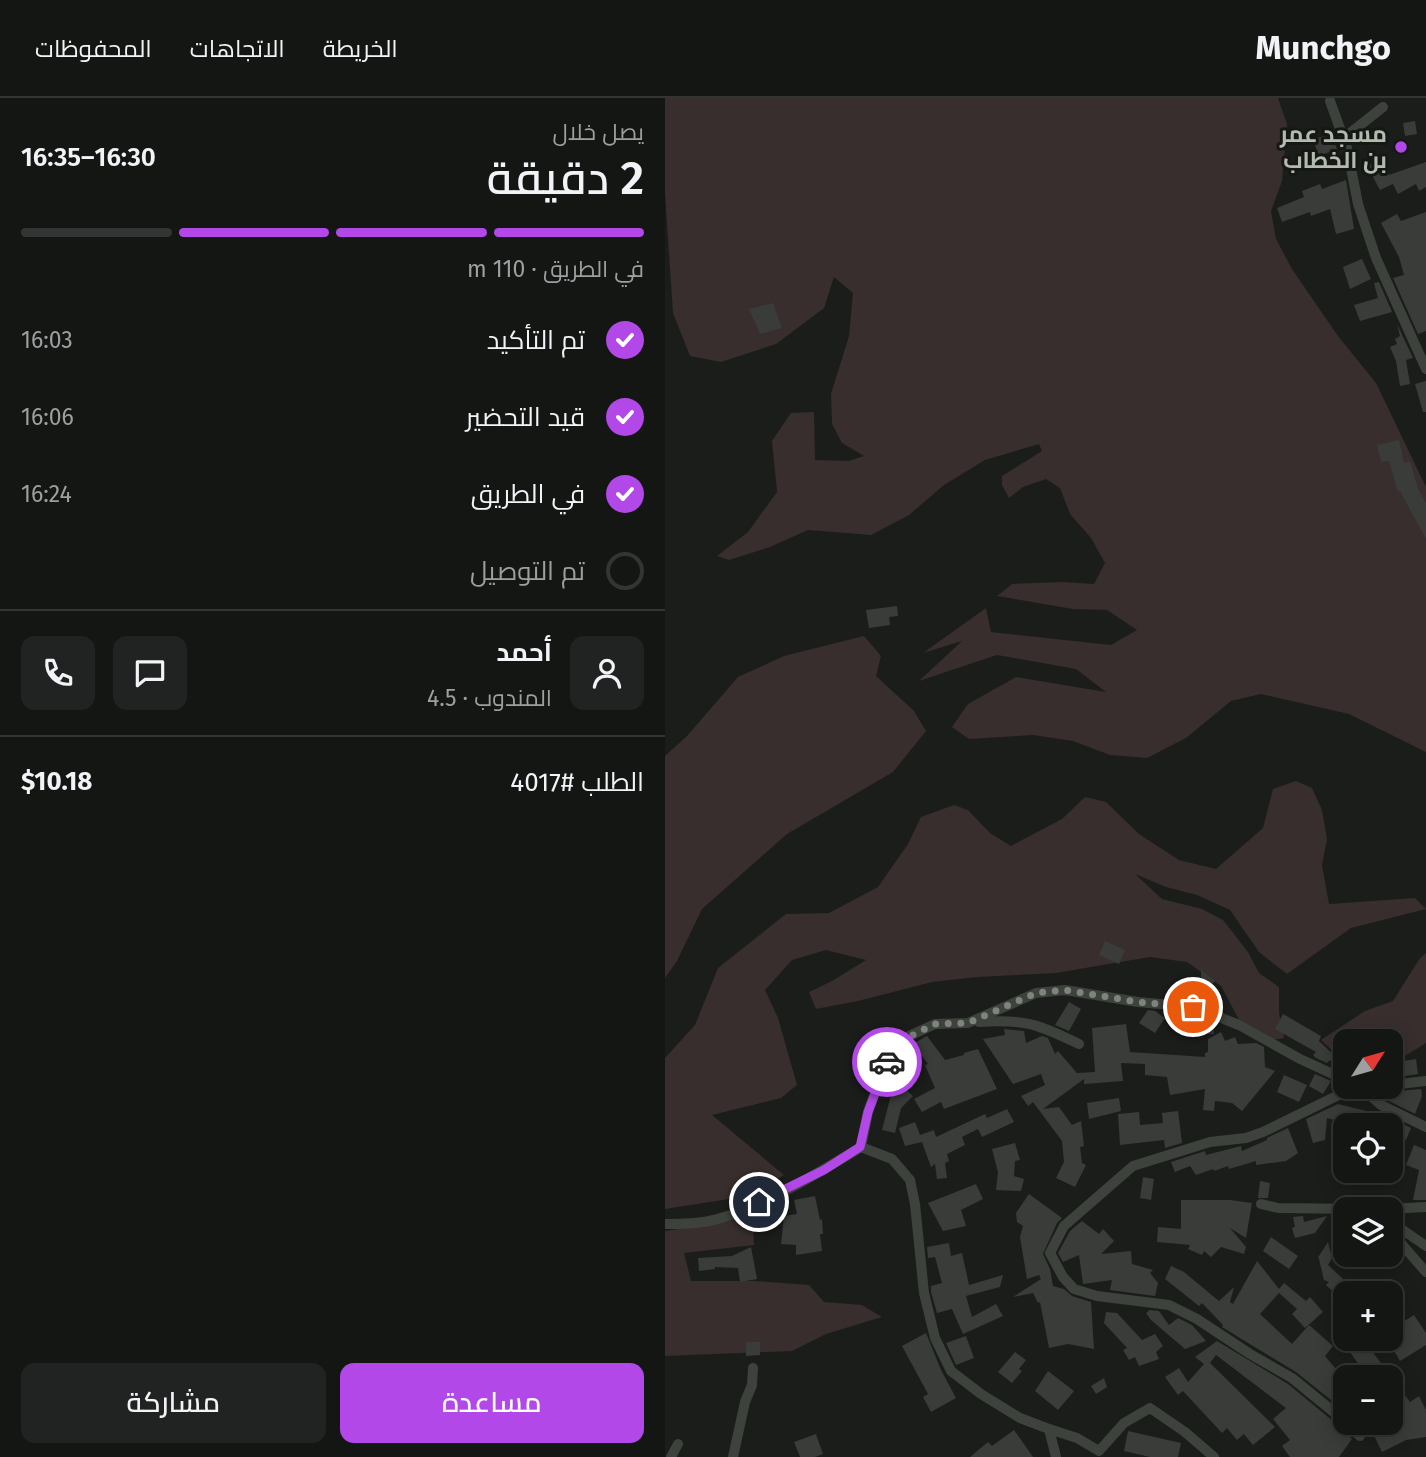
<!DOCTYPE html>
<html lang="ar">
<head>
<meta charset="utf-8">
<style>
	:root { --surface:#141614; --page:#212322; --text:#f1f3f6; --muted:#9d9fa0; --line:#333534; --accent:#b248e7 }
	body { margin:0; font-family:"Fira Sans",Cairo,sans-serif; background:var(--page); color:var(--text); direction:rtl; height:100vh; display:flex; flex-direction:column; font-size:26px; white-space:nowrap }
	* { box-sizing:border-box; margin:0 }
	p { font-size:23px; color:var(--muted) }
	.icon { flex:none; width:38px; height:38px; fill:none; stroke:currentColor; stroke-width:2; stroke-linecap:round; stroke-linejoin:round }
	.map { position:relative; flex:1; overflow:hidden; direction:ltr }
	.details { display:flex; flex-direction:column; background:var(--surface); width:665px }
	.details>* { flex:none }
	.needle { width:46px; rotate:53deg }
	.tools { position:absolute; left:668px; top:931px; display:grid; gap:14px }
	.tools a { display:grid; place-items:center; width:70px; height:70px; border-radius:14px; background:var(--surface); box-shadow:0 4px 18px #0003,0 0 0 2px var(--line); font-size:35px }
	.pin { position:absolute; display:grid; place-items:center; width:60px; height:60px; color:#fff; margin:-30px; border:4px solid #fff; border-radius:50%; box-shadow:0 2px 7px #0007 }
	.courier { position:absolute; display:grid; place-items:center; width:70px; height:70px; margin:-35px; border:5px solid #b248e7; border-radius:50%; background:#fff; color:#222; box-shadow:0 2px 9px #0007 }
	.head em { font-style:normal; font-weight:600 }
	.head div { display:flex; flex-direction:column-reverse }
	.head { display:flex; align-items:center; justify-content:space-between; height:119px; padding:0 21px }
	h1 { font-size:46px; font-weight:600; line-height:52px }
	.bar { display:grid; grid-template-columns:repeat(4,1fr); gap:10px 7px; align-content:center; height:84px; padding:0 21px }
	.bar i { height:9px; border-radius:5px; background:var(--line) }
	.bar .active { background:var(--accent) }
	.bar p { grid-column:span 4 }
	.line { display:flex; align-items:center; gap:18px; padding:0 21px; border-top:2px solid var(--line) }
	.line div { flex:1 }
	.round { display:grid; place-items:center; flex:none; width:74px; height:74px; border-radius:14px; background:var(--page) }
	ol { padding:0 21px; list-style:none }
	li { display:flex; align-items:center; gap:21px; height:77px }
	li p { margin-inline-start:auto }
	li .icon { padding:7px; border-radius:50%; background:var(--accent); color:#fff; stroke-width:4 }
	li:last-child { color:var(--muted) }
	li i { width:38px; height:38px; border:4px solid var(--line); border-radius:50% }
	.button { display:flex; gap:14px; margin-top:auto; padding:14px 21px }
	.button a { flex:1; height:80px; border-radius:14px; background:var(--accent); color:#fff; font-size:28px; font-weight:600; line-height:80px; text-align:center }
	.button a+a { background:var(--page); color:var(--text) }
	header { display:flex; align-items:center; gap:42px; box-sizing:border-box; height:98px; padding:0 35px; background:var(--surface); border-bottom:2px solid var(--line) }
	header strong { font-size:33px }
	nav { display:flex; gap:38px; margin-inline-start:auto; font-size:24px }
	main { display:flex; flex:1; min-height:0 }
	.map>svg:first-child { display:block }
	.green { fill:#372e2d }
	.building { fill:#393c38 }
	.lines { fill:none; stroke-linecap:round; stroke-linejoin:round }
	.street { stroke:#3d423c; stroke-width:10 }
	.done { stroke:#7d847b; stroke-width:7; stroke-dasharray:0 12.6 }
	.route { stroke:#b248e7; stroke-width:9 }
	.poi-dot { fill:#b248e7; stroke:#161816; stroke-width:2.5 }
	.labels { text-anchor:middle; stroke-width:6; stroke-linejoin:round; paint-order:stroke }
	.poi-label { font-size:23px; font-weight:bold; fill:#b2bbae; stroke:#161816; text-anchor:end }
</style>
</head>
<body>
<header>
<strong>Munchgo</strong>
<nav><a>الخريطة</a><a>الاتجاهات</a><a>المحفوظات</a></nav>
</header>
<main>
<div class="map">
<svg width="761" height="1359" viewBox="0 0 761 1359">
	<rect width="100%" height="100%" fill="#1b1d1b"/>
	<g class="green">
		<polygon points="0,0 613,0 622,26 617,83 606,113 611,141 627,171 673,238 711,285 761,389 761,654 684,616 596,596 566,603 521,640 482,660 445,657 408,643 368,637 304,641 287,629 303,606 351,579 441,594 411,571 332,557 254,583 297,543 258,555 321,510 326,534 446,547 472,532 442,512 408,511 332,498 347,486 397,484 429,486 440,465 426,440 405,416 395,390 381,381 358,389 344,400 337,387 337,378 377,353 374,346 320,362 279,387 244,417 206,437 143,432 105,449 64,462 52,458 83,434 112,394 107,343 126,315 149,314 150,362 184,363 199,358 177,345 167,326 166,296 184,238 188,195 169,179 159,210 111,246 56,264 25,258 8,215 0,95"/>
		<polygon points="199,538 216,558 211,578 249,613 261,633 228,674 122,736 37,811 12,863 0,880 0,658 22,638 73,579 119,558"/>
		<polygon points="631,683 647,690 657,712 662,741 657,767 664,806 750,800 761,811 686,830 622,876 594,854 565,812 532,797 501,789 470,776 497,801 537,811 558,822 583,854 594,875 614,889 614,915 619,940 607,942 579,931 556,888 522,864 485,859 391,875 312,879 267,884 193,903 151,911 144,894 167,883 201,862 161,852 127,862 100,892 113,920 132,987 116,1000 47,1017 119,1077 83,1098 0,1111 0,960 30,927 53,870 121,816 164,815 213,789 243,746 256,719 289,707 303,712 325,735 346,748 397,721 420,699 441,704 474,736 514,762 551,771 598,730 608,691"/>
		<polygon points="761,855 761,945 727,966 726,943 681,943 681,955 670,955 656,942 700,913 728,903 755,860"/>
		<polygon points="88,1119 89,1147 19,1155 26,1183 90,1183 144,1187 159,1204 197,1207 217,1219 161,1236 127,1253 0,1258 0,1133"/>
	</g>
	<g class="building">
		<polygon points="750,23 752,36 740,38 738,25"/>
		<polygon points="666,35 672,51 654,58 648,42"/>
		<polygon points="716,61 724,77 761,64 761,89 754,93 751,86 733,96 728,86 715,92 702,68"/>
		<polygon points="681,82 689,131 671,136 665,111 646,118 645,114 617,124 612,110 639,99 637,93 655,86 657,91"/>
		<polygon points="761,114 761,233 753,236 728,180 739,177 734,159 716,125 732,116 736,123"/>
		<polygon points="697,161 706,181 685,191 678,169"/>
		<polygon points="714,184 727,214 695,223 689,207 713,200 709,185"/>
		<polygon points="108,205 117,230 95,236 84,211"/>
		<polygon points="732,226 748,260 741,262 745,286 735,288 731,263 725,249 732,246 730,241 735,238"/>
		<polygon points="761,283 761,314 758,314 750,286"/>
		<polygon points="734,342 739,365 745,363 753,391 761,405 761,441 735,393 733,394 724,363 716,364 712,347"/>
		<polygon points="232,508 233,518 224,519 225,527 204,530 201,512"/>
		<polygon points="440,843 460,852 454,866 434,857"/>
		<polygon points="536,872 550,883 537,900"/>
		<polygon points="404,904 416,911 404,933 390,927"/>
		<polygon points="483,912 490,913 500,920 490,935 474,925"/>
		<polygon points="618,916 656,938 654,943 676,964 674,967 665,962 662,965 651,960 648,957 651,954 610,931"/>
		<polygon points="538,921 549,925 549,936 539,936"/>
		<polygon points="461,926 465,954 540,959 540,955 543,954 543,941 556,934 560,943 570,939 573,946 591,945 599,949 600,969 610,973 577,1013 567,1005 550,1003 549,1013 538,1012 540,991 505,997 502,979 480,977 480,966 456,965 458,983 419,986 419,981 378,1011 394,1009 407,1027 416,1023 419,1048 415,1049 417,1065 421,1067 410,1089 391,1080 399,1064 397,1043 368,1004 363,1008 356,998 380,987 376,976 348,986 318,941 340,937 339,931 359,933 361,945 377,938 383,940 390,956 393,953 412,975 430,974 427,930"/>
		<polygon points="262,938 280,962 299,957 299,955 313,951 332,991 279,1011 276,1004 257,1014 249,1001 270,990 260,967 263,966 248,946"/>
		<polygon points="751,961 753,976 740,978 738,963"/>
		<polygon points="650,976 666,983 658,996 644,988"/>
		<polygon points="619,977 642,987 634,1004 612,994"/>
		<polygon points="234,985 248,998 236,1010 230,1035 217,1032 227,993"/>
		<polygon points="756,991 757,998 750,1016 722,1002 723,994"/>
		<polygon points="454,1000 456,1013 424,1021 422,1005"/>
		<polygon points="673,1006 721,1018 746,1030 741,1042 726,1040 726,1027 688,1027 662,1020 660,1042 648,1045 641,1021"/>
		<polygon points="342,1011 349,1024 317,1039 313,1031 297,1039 300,1047 282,1056 284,1063 280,1065 282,1080 272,1081 270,1066 266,1069 257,1044 240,1048 234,1030 250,1024 255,1037 269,1032 271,1039 320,1016 322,1020"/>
		<polygon points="513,1013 517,1045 500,1050 499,1042 455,1047 453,1016 474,1014 475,1027 498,1025 497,1015"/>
		<polygon points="623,1030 633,1055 621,1063 591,1067 591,1063 564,1071 563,1068 549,1073 548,1071 531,1077 525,1068 510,1074 506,1064 540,1053 541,1057 576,1048 577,1053 602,1042 602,1040"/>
		<polygon points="350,1045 355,1062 350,1063 349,1078 359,1081 356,1093 331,1092 333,1074 327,1051"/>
		<polygon points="749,1047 761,1052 761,1102 748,1102 754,1072 741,1067"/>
		<polygon points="678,1072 698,1073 698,1075 714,1077 712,1086 676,1079"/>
		<polygon points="478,1079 489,1081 486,1102 475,1100"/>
		<polygon points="595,1083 605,1085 603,1100 593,1100"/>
		<polygon points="311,1086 318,1101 296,1112 301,1128 278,1133 263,1105"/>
		<polygon points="364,1096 397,1120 392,1125 378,1156 385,1171 388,1188 399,1191 407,1198 426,1204 429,1251 403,1246 384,1250 375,1204 373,1205 368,1195 348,1199 376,1181 374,1177 362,1181 355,1139 358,1128 352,1124 351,1115"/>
		<polygon points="150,1098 155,1122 157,1121 158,1136 155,1136 157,1153 131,1157 131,1147 116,1146 119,1118 132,1116 129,1102"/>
		<polygon points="516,1102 565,1102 587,1105 581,1140 565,1130 581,1149 579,1156 556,1149 546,1159 539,1153 537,1157 523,1151 525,1147 492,1144 493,1129 516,1131"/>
		<polygon points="638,1118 639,1124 662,1118 650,1135 630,1140 627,1130 630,1129 628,1119"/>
		<polygon points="417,1123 434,1136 438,1131 449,1143 436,1156 466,1153 467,1166 488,1172 485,1175 493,1185 490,1198 445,1192 447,1182 418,1186 414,1157 398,1164 393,1155 405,1133"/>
		<polygon points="606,1139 633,1158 624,1171 598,1153"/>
		<polygon points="663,1144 667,1160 663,1167 693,1195 681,1195 681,1206 661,1187 664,1184 659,1182 653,1157 654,1158"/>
		<polygon points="284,1145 286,1158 297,1155 304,1187 338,1177 335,1189 301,1198 307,1219 331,1206 338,1218 298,1236 287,1211 272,1215 266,1194 266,1188 277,1185 270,1159 263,1160 262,1149"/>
		<polygon points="86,1149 92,1181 75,1184 73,1170 50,1169 50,1171 34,1173 33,1160 67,1158"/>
		<polygon points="592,1163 614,1191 619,1185 641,1203 645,1199 658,1214 640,1230 627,1216 632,1211 614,1195 595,1216 627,1246 644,1227 668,1248 660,1258 681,1283 681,1314 631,1274 557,1229 558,1227 537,1205 534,1208 500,1181 506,1168 519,1174 554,1203 569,1189 565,1204 568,1206"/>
		<polygon points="485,1212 494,1213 504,1227 513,1220 527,1227 541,1243 520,1251 486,1222 481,1215"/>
		<polygon points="441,1214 452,1215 477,1242 490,1236 498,1248 491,1254 494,1261 474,1268 470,1259 464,1262 458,1252 462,1250 439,1225"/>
		<polygon points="726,1215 736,1225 749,1217 761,1235 761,1247 735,1263 722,1241 726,1241"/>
		<polygon points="261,1235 276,1272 291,1300 266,1314 258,1299 263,1296 237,1248"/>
		<polygon points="301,1238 309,1260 291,1267 281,1245"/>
		<polygon points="692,1241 698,1241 745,1304 754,1298 761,1312 761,1339 741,1342 717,1354 703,1325 726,1325 726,1279 710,1279 702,1269 698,1272 681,1249"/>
		<polygon points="552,1243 623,1286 674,1328 687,1341 674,1359 625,1359 617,1348 625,1342 608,1321 621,1310 551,1257 545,1265 610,1329 588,1347 579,1336 572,1342 562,1330 557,1335 518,1293 513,1297 500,1279 514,1270 523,1284 539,1266 530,1259"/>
		<polygon points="81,1244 95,1244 95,1257 81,1258"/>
		<polygon points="350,1254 361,1262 354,1271 357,1273 347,1285 333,1274"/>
		<polygon points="383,1273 409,1293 393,1312 370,1293"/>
		<polygon points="439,1280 442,1289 431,1296 426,1288"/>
		<polygon points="349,1332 368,1359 305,1359 323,1344 327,1348"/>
		<polygon points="463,1333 516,1345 513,1359 485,1359 459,1353"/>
		<polygon points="151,1336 158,1356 150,1359 135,1359 129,1344"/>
	</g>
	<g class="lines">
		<g class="street">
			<polyline points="665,3 682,50 693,106 711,160 761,271"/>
			<polyline points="679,40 718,9"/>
			<path d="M314,924C361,921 372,926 414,946"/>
			<polyline points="726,987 761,983"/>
			<polyline points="695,989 716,1007 761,1029"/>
			<polyline points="596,1106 613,1110 694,1111"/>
			<polyline points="723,1111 761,1109"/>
			<polyline points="726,1124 761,1148"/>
			<path d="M0,1126C14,1126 30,1126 44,1123C90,1114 155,1074 196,1049"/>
			<polyline points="726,1134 761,1174"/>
			<polyline points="681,1324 627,1280 585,1256 532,1221 504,1207 432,1198 409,1191 398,1179 385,1155 399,1128 468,1068 545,1044 581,1040 598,1034 690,989"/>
			<polyline points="681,1325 695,1338"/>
			<polyline points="384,1331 412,1340 434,1353 459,1325 485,1310 520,1334 549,1359"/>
			<polyline points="6,1359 13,1346"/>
			<polyline points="68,1359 80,1304 87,1287 88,1270"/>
			<polyline points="391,1359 384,1331 355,1320 316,1296 286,1273 270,1240 259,1195 250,1106 245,1082 227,1061 196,1049 203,1014 220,967 244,938 270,926 303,925 371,895 400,892 473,904 529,909 574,927 635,961 681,982"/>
		</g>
	</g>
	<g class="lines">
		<polyline class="done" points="222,964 244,939 270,926 303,925 371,895 400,892 473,904 528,909"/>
		<polyline class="route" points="94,1104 159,1072 195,1049 203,1014 222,964"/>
	</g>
	<circle class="poi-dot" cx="736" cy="49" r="7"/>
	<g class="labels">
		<g class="poi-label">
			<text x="722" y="44">مسجد عمر<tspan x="722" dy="26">بن الخطاب</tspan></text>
		</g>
	</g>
</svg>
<div class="tools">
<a><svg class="needle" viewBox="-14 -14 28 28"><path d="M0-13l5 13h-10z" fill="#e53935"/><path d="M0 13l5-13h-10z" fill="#9d9fa0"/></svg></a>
<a><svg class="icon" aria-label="locate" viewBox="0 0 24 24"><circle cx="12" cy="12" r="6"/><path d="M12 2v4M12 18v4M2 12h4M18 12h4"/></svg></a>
<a><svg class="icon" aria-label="layers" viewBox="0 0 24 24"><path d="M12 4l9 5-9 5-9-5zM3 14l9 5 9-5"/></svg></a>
<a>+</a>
<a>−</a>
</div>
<div class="pin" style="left:528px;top:909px;background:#ea580c"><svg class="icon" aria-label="bag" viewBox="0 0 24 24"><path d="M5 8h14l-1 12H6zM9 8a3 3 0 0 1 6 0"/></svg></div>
<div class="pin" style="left:94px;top:1104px;background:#1f2937"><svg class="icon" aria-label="home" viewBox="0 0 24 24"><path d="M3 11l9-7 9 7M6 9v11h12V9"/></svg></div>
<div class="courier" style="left:222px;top:964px"><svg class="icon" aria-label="car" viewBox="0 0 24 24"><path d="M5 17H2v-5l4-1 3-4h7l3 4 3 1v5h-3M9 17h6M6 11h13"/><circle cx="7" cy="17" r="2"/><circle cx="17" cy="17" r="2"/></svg></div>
</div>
<section class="details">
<div class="head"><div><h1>2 دقيقة</h1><p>يصل خلال</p></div><em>16:30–16:35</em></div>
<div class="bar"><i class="active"></i><i class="active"></i><i class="active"></i><i></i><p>في الطريق · 110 m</p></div>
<ol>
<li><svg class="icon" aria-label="check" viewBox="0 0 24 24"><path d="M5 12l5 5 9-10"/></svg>تم التأكيد<p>16:03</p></li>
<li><svg class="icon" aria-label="check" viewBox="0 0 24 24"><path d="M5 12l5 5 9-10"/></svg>قيد التحضير<p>16:06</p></li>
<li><svg class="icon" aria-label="check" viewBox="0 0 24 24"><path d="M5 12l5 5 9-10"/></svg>في الطريق<p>16:24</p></li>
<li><i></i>تم التوصيل</li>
</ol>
<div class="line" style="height:126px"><a class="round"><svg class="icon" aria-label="person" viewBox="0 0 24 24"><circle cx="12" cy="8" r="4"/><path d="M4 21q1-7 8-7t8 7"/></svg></a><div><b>أحمد</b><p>المندوب · 4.5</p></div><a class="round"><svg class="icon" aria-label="chat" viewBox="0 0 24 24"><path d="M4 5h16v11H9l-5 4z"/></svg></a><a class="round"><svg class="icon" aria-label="phone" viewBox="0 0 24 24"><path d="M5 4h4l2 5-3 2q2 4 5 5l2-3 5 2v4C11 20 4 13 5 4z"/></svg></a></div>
<div class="line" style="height:91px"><div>الطلب #4017</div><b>$10.18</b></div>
<div class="button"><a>مساعدة</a><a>مشاركة</a></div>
</section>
</main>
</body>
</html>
